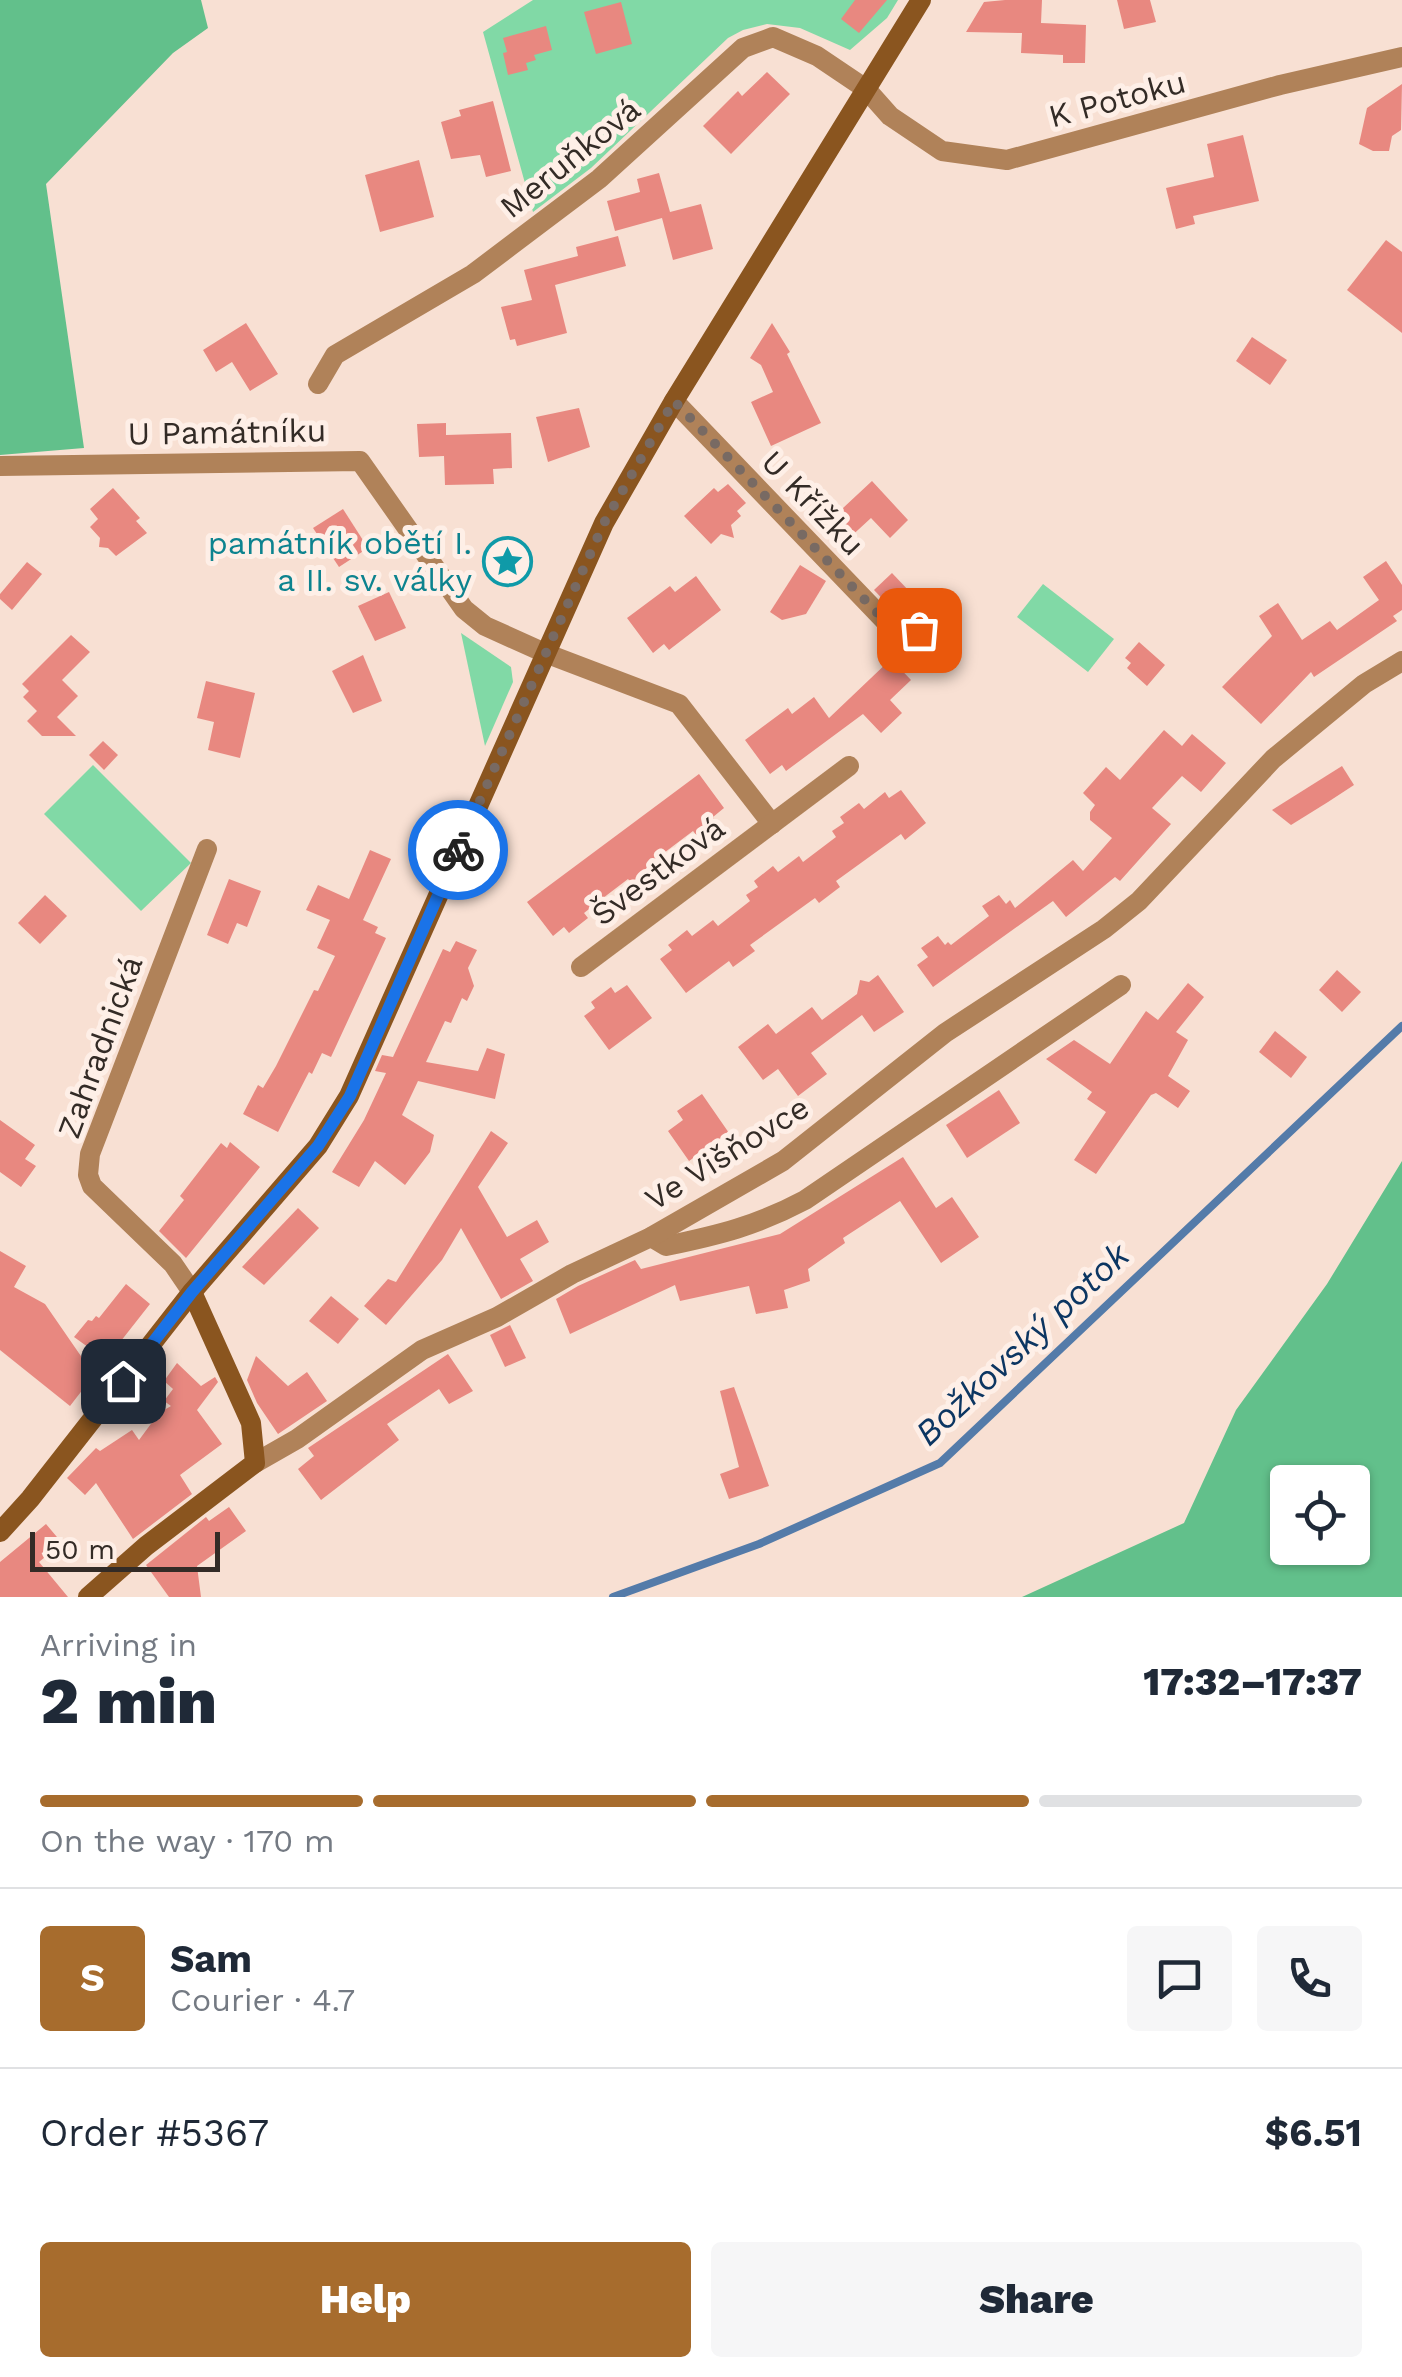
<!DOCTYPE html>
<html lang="en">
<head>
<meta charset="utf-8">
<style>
	:root { --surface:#fff; --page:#f6f6f7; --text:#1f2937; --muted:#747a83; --line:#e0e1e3; --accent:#a76c2d }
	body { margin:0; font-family:"Work Sans",sans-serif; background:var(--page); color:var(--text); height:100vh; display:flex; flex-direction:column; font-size:38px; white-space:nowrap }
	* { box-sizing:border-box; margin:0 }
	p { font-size:32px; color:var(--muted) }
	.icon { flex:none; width:55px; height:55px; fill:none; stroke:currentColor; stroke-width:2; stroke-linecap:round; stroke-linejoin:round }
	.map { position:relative; height:1597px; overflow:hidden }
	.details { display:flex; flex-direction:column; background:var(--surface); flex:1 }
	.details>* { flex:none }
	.tools { position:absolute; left:1270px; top:1465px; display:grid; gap:20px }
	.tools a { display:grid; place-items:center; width:100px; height:100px; border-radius:10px; background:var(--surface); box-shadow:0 2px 8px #0004; font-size:50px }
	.scale { position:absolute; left:30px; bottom:25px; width:190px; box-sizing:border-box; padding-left:10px; border:5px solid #332b26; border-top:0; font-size:28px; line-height:35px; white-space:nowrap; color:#332b26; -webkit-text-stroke:8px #feefe7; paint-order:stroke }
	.pin { position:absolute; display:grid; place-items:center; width:85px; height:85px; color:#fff; margin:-42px; border-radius:20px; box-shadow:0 5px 15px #0006 }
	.courier { position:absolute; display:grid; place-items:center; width:100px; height:100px; margin:-50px; border:8px solid #1a73e8; border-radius:50%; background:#fff; color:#222; box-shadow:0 2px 12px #0007 }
	.head em { font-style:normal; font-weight:800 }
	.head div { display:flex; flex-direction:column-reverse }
	.head { display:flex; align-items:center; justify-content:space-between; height:170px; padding:0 40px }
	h1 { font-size:65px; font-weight:800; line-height:75px }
	.bar { display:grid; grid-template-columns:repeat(4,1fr); gap:15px 10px; align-content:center; height:120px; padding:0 40px }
	.bar i { height:12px; border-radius:8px; background:var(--line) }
	.bar .current { background:var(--accent) }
	.bar p { grid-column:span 4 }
	.line { display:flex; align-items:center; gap:25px; padding:0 40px; border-top:2px solid var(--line) }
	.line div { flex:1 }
	.round { display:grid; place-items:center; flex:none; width:105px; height:105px; border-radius:10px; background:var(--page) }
	.button { display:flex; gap:20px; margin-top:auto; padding:20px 40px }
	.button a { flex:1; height:115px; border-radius:10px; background:var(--accent); color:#fff; font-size:40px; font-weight:800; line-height:115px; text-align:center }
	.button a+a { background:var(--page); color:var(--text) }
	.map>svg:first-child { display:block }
	.green { fill:#81d9a6 }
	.forest { fill:#62c08b; fill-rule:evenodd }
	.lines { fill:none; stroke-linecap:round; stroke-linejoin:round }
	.stream { stroke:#547ba9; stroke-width:8 }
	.building { fill:#e88880 }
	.street { stroke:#b08259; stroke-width:20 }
	.secondary { stroke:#8a551f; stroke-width:20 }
	.done { stroke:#786a63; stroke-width:10; stroke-dasharray:0 18 }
	.route { stroke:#1a73e8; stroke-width:12 }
	.labels { text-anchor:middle; stroke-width:10; stroke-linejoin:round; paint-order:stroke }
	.street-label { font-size:32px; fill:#332b26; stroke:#feefe7 }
	.culture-label { font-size:32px; fill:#0d838f; stroke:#feefe7; text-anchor:end }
	.water-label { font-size:35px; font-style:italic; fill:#0c3662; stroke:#feefe7 }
</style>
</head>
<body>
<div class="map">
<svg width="1402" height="1597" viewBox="0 0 1402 1597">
	<rect width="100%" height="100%" fill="#f8e0d3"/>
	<g class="green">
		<polygon points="533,0 898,0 887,18 850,50 800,28 767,24 743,30 728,38 591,168 533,212 483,32"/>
		<polygon points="1043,584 1114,639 1088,672 1017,617"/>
		<polygon points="461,633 511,667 513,682 485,746"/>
		<polygon points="93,765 191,863 141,911 44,814"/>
	</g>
	<g class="forest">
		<polygon points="0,0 201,0 208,28 173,53 46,184 84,448 0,455"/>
		<path d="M1402,1161V1597H1022L1184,1523L1236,1410L1327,1284ZM1352,1482V1548H1288V1482Z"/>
	</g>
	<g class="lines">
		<polyline class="stream" points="613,1597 759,1544 940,1463 1402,1026"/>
	</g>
	<g class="building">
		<polygon points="855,0 887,0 859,33 841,19"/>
		<polygon points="1005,0 1042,0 1041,23 1086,25 1085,63 1063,63 1063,55 1021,53 1022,33 966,32 984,2"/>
		<polygon points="1117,0 1150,0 1156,22 1124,29"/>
		<polygon points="621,2 632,44 596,54 584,12"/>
		<polygon points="546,26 552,50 534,55 536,60 526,63 528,70 508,75 503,53 507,52 503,38"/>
		<polygon points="767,72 790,94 731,154 703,126 738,91 742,96"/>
		<polygon points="1402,84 1401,130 1392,136 1389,151 1373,151 1359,144 1367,108"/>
		<polygon points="493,101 511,171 486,177 480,155 451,159 441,122 461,116 459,110"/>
		<polygon points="1243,135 1259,201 1193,216 1195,224 1176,229 1166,188 1214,177 1207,144"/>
		<polygon points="419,160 434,217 380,232 365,175"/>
		<polygon points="659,173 670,212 701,204 713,249 673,260 662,218 615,231 607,201 640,192 637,179"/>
		<polygon points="618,236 626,266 555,285 567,333 517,346 515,339 510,340 501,307 532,300 524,270 578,256 576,247"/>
		<polygon points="1386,240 1402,252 1402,333 1347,290"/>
		<polygon points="246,323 278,374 250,391 232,362 216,372 203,350"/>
		<polygon points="772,323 790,352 787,354 821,423 771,446 751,402 773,392 761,365 750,358"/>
		<polygon points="1252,337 1287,360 1270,385 1236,361"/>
		<polygon points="579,408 590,447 548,462 536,417"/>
		<polygon points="446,423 446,435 511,433 512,468 493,469 494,484 445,485 444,456 419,457 417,424"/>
		<polygon points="872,481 908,520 890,538 871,518 846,541 828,522"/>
		<polygon points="728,484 746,503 737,511 741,516 731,525 734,538 721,534 711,544 684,516 714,488 718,492"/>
		<polygon points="113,488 140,518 136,521 147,533 116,556 108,548 99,547 100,538 90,527 98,519 90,509"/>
		<polygon points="343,509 368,548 339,567 313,528"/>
		<polygon points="1386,561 1402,585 1402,610 1393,616 1397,621 1314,677 1311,672 1261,724 1222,687 1272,636 1259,616 1278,603 1302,640 1330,621 1337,630 1379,600 1363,577"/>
		<polygon points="27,562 42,574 12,610 0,599 0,594"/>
		<polygon points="800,565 826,581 806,614 782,620 770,612"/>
		<polygon points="892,573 910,592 893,610 874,590"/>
		<polygon points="696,576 721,610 669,650 664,644 653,653 627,618 670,586 675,592"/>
		<polygon points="389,592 406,628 375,641 358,606"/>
		<polygon points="71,635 90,652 62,680 78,696 57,717 76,736 42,736 27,721 37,711 23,697 29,691 22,684"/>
		<polygon points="1139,642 1165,665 1147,686 1127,668 1131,663 1125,658"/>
		<polygon points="363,655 382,701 353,713 332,671"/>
		<polygon points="891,659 911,680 890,700 902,713 881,733 863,714 786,771 782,765 770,774 745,740 788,708 792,714 814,697 829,718"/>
		<polygon points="206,681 255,693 240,758 208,750 214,722 197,718"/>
		<polygon points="1164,730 1182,746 1192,734 1226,763 1201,792 1182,776 1152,808 1171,824 1120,881 1115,877 1066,917 1053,901 933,987 917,965 928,957 921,948 938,936 945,945 948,942 951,945 989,916 982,906 999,895 1006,904 1010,900 1015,908 1073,860 1083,871 1112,838 1090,820 1090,812 1095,805 1083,793 1106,767 1120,780"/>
		<polygon points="103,741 118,755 104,770 89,755"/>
		<polygon points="1342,766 1354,785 1328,802 1291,825 1272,810"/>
		<polygon points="699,774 724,808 713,817 717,823 698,837 693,831 648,865 653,870 633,885 628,879 607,895 584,913 588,918 569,933 564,927 553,936 527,902"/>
		<polygon points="901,790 926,823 905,840 901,834 836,881 840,887 819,903 815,898 750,945 755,951 733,967 729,961 686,993 660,959 672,950 668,945 687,930 692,936 713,920 718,926 750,901 746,895 758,887 754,881 773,866 778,872 799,856 803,862 836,837 832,831 844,823 840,817 859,803 864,809 885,792 889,798"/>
		<polygon points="370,850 391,859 363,920 378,927 375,933 386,938 331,1057 322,1053 312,1074 309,1072 278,1132 243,1114 258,1085 263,1088 276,1066 314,990 318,991 335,956 317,948 330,920 306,910 318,885 349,899"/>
		<polygon points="229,879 261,891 247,927 237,923 228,944 207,935"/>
		<polygon points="45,895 67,916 40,944 18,923"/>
		<polygon points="456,941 477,950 468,968 474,986 467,1001 462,998 451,1023 445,1021 426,1062 478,1071 487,1048 505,1054 495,1099 418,1081 402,1115 434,1135 430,1152 405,1185 375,1161 359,1187 332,1172 364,1120 386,1073 375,1071 382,1055 393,1057 443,949 450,952"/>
		<polygon points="1337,970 1361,992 1342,1012 1319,990"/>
		<polygon points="878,975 904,1012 874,1032 862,1015 811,1053 827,1074 798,1096 778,1069 763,1080 738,1047 768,1024 776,1034 812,1007 822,1020 857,994 860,980 869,982"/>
		<polygon points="1188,983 1204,997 1176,1032 1188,1040 1168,1076 1190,1091 1178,1108 1156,1093 1151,1095 1096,1174 1074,1160 1106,1112 1087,1099 1092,1092 1046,1059 1074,1040 1110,1064 1146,1011 1158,1020"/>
		<polygon points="627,985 652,1018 609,1050 584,1016 595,1008 591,1002 611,987 615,993"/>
		<polygon points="1275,1031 1307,1057 1291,1078 1259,1052"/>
		<polygon points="999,1090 1020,1123 967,1158 946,1125"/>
		<polygon points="702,1094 729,1133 689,1161 668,1131 683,1120 677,1111"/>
		<polygon points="0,1120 35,1145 25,1159 36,1166 21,1187 0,1172"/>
		<polygon points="491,1131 508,1143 478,1187 507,1237 537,1220 549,1242 520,1259 533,1281 501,1299 461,1228 442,1260 386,1325 364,1306 388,1279 396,1282"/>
		<polygon points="230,1142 260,1167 186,1258 159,1231 184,1200 180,1196 221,1143 227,1148"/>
		<polygon points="903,1157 936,1208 952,1197 979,1237 941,1263 900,1201 843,1238 845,1243 808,1269 810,1281 784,1290 788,1308 756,1314 749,1286 680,1301 675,1285 570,1334 556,1299 578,1286 635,1260 641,1269 780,1234"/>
		<polygon points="298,1208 319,1228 264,1285 242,1267"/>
		<polygon points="0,1251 26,1266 14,1287 45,1304 94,1375 70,1406 0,1350"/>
		<polygon points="126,1284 150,1304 106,1360 74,1337 88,1320 92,1321 96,1316 99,1318"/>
		<polygon points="331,1296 359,1319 338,1344 309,1321"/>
		<polygon points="510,1325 526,1358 505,1367 490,1335"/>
		<polygon points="448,1354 473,1391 449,1404 439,1389 387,1424 399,1440 321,1500 298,1469 314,1456 308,1448"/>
		<polygon points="256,1356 288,1386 307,1372 327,1401 278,1434 257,1403 247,1380"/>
		<polygon points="177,1363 201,1386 215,1377 218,1382 197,1410 222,1444 180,1475 192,1494 133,1539 96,1483 85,1495 67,1478 96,1448 100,1451 132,1430 139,1440 159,1413 171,1406 164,1401 173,1389 164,1381"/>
		<polygon points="734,1387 769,1486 729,1499 720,1474 739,1467 720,1391"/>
		<polygon points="229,1507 246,1531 197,1566 201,1597 169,1597 146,1565 206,1517 209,1521"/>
		<polygon points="46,1524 62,1543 39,1562 68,1597 0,1597 0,1562"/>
	</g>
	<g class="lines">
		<g class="street">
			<polyline points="318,384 335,355 473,274 599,179 743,48 773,37 817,56 866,89 890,116 942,151 1007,160 1280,85 1402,57"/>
			<polyline points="674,401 888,624 919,630"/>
			<polyline points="0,466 360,461 464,609 485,626 545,653 679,704 772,824"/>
			<polyline points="581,967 849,766"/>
			<path d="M651,1237L666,1246C719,1235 756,1226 805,1200L1121,985"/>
			<polyline points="192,1292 173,1264 92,1186 88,1175 90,1154 207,849"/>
			<polyline points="255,1463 297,1439 422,1350 497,1317 572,1274 651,1237 783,1161 945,1033 1104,929 1139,901 1273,759 1364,684 1402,661"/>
		</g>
		<g class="secondary">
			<polyline points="0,1532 30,1499 192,1292 318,1146 349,1096 604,523 674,401 921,0"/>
			<polyline points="88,1597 146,1546 255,1463 251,1423 192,1292"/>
		</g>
	</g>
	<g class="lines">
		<polyline class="done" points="458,850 604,523 674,401 888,624 919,630"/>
		<polyline class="route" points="123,1381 192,1292 318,1146 350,1096 458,850"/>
	</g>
	<defs>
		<symbol id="sight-ring" viewBox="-11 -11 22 22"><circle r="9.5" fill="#feefe7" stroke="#0f9aa8" stroke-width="1.5"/><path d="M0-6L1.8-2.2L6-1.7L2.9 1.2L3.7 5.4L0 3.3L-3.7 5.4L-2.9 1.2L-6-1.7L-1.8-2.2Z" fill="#0f9aa8"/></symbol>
	</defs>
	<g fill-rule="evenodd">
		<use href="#sight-ring" x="480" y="534" width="55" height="55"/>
	</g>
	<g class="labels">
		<g class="street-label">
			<text transform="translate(1117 99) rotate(-15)" y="11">K Potoku</text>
			<text transform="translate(570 158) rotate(-39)" y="11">Meruňková</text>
			<text transform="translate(227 432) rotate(-1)" y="11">U Památníku</text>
			<text transform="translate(813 503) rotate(46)" y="11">U Křížku</text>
			<text transform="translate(658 871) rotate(-37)" y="11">Švestková</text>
			<text transform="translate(100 1047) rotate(-70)" y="11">Zahradnická</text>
			<text transform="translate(727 1153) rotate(-32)" y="11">Ve Višňovce</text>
		</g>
		<g class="culture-label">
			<text x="472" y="554">památník obětí I.<tspan x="472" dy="37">a II. sv. války</tspan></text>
		</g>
		<g class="water-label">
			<text transform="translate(1022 1344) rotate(-43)" y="12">Božkovský potok</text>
		</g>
	</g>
</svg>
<div class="tools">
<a><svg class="icon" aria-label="locate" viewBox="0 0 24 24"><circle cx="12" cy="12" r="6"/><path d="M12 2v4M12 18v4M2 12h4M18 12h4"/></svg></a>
</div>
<div class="scale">50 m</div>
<div class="pin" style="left:919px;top:630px;background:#ea580c"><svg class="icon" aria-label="bag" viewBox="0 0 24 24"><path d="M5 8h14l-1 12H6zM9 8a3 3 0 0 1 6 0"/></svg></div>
<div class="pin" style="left:123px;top:1381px;background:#1f2937"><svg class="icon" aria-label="home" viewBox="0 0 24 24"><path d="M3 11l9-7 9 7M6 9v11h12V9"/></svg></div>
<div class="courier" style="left:458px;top:850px"><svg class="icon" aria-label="bike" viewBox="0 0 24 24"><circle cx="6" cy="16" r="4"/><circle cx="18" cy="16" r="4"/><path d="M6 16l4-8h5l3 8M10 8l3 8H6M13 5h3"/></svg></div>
</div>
<section class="details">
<div class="head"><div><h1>2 min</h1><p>Arriving in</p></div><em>17:32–17:37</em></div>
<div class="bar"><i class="current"></i><i class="current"></i><i class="current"></i><i></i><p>On the way · 170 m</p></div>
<div class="line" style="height:180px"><b class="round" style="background:var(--accent);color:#fff">S</b><div><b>Sam</b><p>Courier · 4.7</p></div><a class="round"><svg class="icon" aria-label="chat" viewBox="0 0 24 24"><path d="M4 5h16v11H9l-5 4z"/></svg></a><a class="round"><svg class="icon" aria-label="phone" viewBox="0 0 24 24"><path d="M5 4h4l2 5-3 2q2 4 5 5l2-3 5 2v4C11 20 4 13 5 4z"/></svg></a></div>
<div class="line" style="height:130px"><div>Order #5367</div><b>$6.51</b></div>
<div class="button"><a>Help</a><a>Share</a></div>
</section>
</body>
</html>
